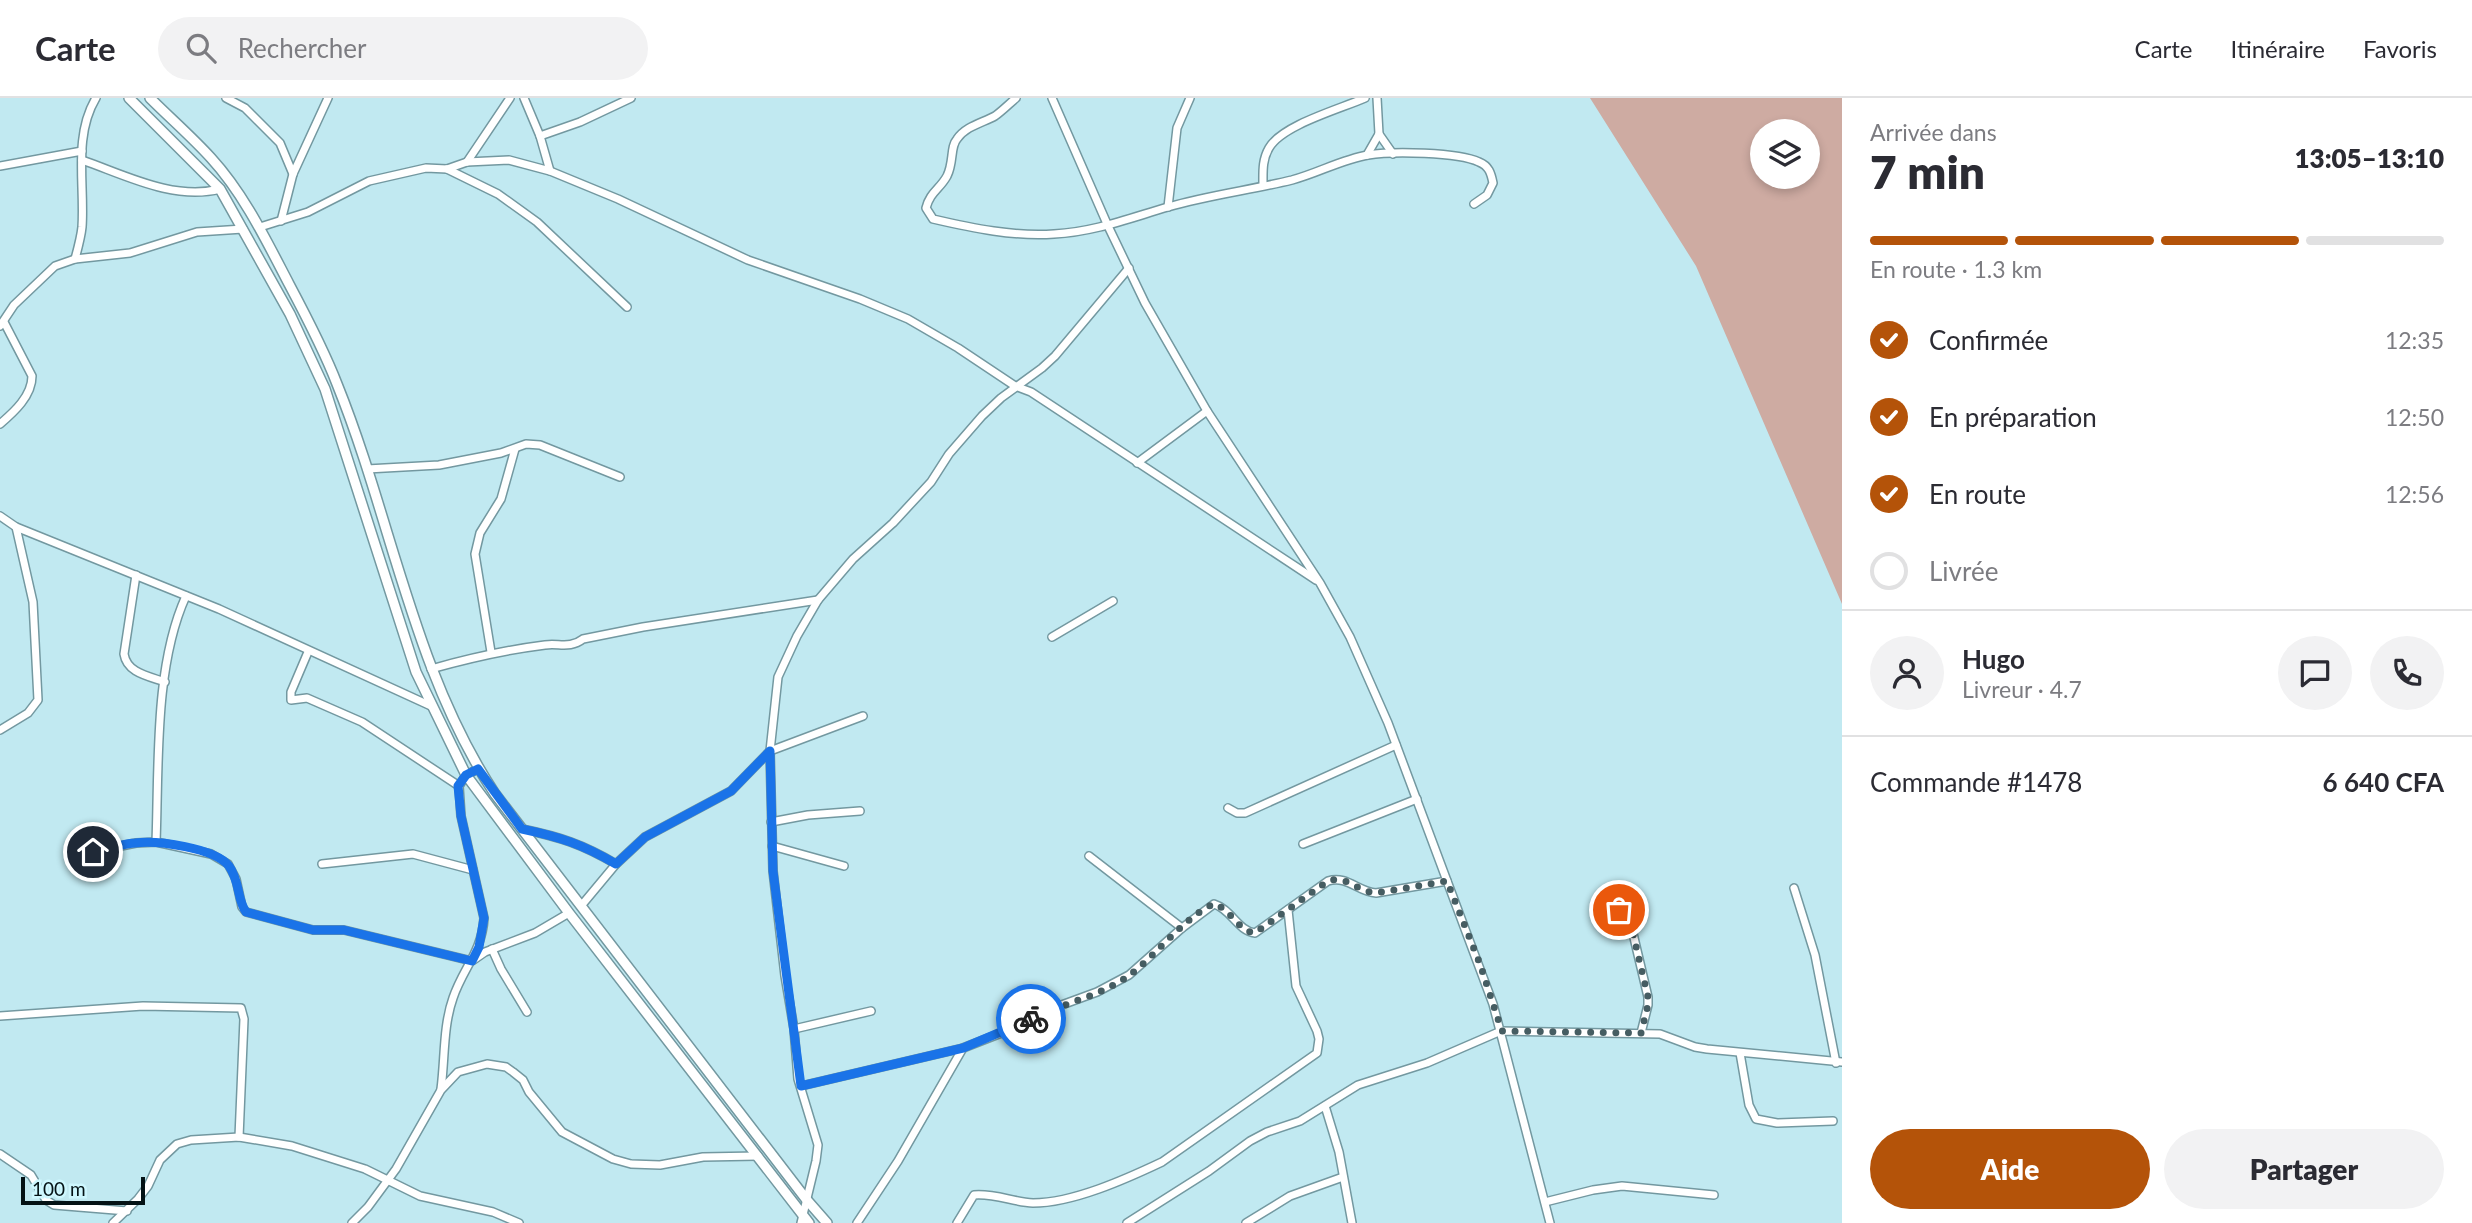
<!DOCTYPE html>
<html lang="fr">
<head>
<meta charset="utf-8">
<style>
	:root { --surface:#fff; --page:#f2f2f3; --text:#2b2b33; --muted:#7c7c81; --line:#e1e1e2; --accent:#b45309 }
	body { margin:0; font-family:Lato,sans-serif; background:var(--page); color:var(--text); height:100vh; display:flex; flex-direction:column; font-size:26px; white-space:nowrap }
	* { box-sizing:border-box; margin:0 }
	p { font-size:23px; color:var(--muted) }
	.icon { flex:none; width:38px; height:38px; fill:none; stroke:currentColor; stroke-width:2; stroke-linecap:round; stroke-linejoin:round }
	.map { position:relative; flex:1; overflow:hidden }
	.sheet { display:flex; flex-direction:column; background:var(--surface); width:630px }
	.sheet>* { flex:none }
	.buttons { position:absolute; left:1750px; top:21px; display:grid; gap:14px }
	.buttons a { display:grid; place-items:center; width:70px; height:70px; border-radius:50%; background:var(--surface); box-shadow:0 4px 10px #0003; font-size:35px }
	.scale { position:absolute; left:21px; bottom:18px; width:124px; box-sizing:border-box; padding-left:7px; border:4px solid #041215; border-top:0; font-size:19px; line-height:24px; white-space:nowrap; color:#041215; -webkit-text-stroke:5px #cef7fe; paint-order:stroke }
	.pin { position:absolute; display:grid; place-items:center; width:60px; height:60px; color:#fff; margin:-30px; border:4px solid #fff; border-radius:50%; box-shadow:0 2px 7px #0007 }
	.courier { position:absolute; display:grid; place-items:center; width:70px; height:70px; margin:-35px; border:5px solid #1a73e8; border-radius:50%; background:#fff; color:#222; box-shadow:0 2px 9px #0007 }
	.overview em { font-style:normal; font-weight:800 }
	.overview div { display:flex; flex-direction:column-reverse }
	.overview { display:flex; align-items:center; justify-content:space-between; height:119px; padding:0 28px }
	h1 { font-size:46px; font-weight:800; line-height:52px }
	.bar { display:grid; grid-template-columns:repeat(4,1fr); gap:10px 7px; align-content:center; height:84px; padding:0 28px }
	.bar i { height:9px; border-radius:5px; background:var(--line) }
	.bar .current { background:var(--accent) }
	.bar p { grid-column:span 4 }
	.line { display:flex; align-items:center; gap:18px; padding:0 28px; border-top:2px solid var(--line) }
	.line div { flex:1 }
	.round { display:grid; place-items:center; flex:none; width:74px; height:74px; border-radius:37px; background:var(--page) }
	ol { padding:0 28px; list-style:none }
	li { display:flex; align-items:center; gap:21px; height:77px }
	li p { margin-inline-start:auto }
	li .icon { padding:7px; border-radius:50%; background:var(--accent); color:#fff; stroke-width:4 }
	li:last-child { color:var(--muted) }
	li i { width:38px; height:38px; border:4px solid var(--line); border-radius:50% }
	.action { display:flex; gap:14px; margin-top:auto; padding:14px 28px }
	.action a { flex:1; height:80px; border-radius:42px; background:var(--accent); color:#fff; font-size:28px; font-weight:800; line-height:80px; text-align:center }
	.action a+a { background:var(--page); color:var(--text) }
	header { display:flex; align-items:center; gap:42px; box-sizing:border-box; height:98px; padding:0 35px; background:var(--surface); border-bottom:2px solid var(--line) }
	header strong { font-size:33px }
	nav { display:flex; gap:38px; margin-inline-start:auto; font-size:24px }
	.search { width:490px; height:63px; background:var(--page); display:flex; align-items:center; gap:18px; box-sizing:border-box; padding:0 24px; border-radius:38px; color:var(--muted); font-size:26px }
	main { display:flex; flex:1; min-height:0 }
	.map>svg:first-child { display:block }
	.green { fill:#ceaba2; fill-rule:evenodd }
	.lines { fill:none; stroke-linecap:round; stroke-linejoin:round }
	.minor-casing { stroke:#7398a0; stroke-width:10 }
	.tertiary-casing { stroke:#7398a0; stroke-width:12 }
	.minor { stroke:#fff; stroke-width:7 }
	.tertiary { stroke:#fff; stroke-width:9 }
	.done { stroke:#465d62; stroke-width:7; stroke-dasharray:0 12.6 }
	.route { stroke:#1a73e8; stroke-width:9 }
</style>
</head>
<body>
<header>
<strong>Carte</strong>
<div class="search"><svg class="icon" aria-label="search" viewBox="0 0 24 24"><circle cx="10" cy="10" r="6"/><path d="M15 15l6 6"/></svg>Rechercher</div>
<nav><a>Carte</a><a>Itinéraire</a><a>Favoris</a></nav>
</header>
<main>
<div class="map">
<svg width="1842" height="1125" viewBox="0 0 1842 1125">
	<rect width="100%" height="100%" fill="#c1e9f1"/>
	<path class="green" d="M1590,0H1842V506L1696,168ZM1762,33H1808V79H1762Z"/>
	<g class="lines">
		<defs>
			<g id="minor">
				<polyline points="226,0 245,10 280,45 293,76"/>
				<polyline points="524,0 540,38 550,73"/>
				<path d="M1016,0C1009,6 1002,13 995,18C982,25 966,28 957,41C950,49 954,64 947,78C940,91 930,94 926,110L933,121C972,130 1015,139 1054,136C1094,134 1130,120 1168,109C1209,97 1251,92 1292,82C1318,75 1343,61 1368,57C1392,53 1458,54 1479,64C1489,68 1491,75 1493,85L1487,97L1474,106"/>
				<polyline points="1052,0 1108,128 1145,205 1207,313 1320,485 1350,539 1388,625 1493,906 1550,1125"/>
				<polyline points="1379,36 1393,56"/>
				<polyline points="540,38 580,24 631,0"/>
				<polyline points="1367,57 1379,36 1377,0"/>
				<path d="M82,62C125,77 174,103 220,91"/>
				<polyline points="467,64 510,0"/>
				<polyline points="0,68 82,53"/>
				<polyline points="447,71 498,96 537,124 627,209"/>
				<path d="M1263,87C1263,74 1262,62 1269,50C1282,27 1340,11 1365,0"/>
				<polyline points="1168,109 1177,30 1190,0"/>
				<polyline points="281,123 293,76 328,0"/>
				<polyline points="260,129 308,114 369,83 426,70 447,71 467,64 509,62 550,73 618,101 748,162 860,201 908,221 958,250 1015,288 1031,294 1316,482"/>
				<path d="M75,161C78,150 81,139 82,129C85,87 73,38 96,0"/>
				<polyline points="0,228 14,207 55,168 75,161 130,155 197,134 243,131"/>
				<path d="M0,326C14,314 32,298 32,278L4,224"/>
				<polyline points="1137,365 1207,313"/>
				<polyline points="367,371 439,367 501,355 526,346 540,347 620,379"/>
				<polyline points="0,418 16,429 219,511 431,608"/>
				<path d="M136,477L124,556C127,575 148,578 165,584"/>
				<polyline points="1052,539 1113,503"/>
				<polyline points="308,554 291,594 291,602 307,600 362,624 459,688"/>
				<polyline points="491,554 475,456 480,435 501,401 515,351"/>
				<path d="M431,571C470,560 505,552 545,547C559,545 570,551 583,541L643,529L818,502"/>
				<polyline points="0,632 28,615 38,602 33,504 16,429"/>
				<polyline points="1228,710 1237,715 1245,715 1396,647"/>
				<polyline points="771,724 808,717 860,713"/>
				<path d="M522,731C560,739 582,746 616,766"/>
				<path d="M156,744C159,668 154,568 186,498"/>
				<polyline points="1303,746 1417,701"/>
				<polyline points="772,748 844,768"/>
				<polyline points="71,758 136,745 156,744 211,756 228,766 236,781 242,809 246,814 313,832 344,832 472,863 485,854 535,835 569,815"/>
				<polyline points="1089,758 1182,830"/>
				<polyline points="322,766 413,756 473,772"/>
				<polyline points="1794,790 1815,857 1836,965"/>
				<polyline points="581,808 616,766 645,739 731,693 770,653 863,618"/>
				<polyline points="1619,812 1631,827 1648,899 1648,907 1641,935"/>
				<polyline points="492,851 501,871 527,914"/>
				<polyline points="0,918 143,908 241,910 244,921 239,1039"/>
				<polyline points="794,931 871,913"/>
				<polyline points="1740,955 1749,1007 1756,1021 1777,1025 1833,1023"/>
				<path d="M801,988L963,950L1009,932L1048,912L1097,894L1129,877L1182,830L1214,806C1231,811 1238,833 1255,835L1328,783C1347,777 1358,794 1376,795L1447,783"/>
				<path d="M441,991C445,961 443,928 453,900C463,870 482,854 484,820L461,718L459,688L466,677L478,671"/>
				<polyline points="1325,1008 1339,1054 1352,1125"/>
				<polyline points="0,1056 31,1077 46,1102 54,1107 127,1113"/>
				<polyline points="1545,1104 1593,1092 1622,1088 1714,1097"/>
				<polyline points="113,1125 138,1101 148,1088 160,1062 177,1046 191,1042 239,1039 292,1048 365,1071 420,1098 493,1114 519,1125"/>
				<polyline points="352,1125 368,1109 396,1071 441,992 458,974 487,966 506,969 513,974 523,982 529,994 562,1034 613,1061 631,1066 660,1067 703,1059 758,1058"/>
				<polyline points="801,1125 816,1063 818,1047 798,981 794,931 785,878 773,773 770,653 778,579 797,538 818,502 853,461 893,425 931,384 949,356 982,318 1001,300 1042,270 1055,258 1129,170"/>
				<polyline points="857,1125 898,1063 963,950"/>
				<path d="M957,1125L974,1097C994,1095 1013,1104 1033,1105C1073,1105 1126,1081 1162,1064L1317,955L1319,941L1317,933L1296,888L1288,812"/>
				<polyline points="1127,1125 1209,1073 1250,1043 1267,1034 1300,1023 1358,987 1427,965 1501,933 1660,936 1695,949 1707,951 1842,964"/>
				<polyline points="1246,1125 1290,1098 1343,1079"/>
			</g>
			<g id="tertiary">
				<polyline points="129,0 220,91 290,216 325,291 416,574 466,677 569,815 809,1125"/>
				<path d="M150,0C170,20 192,39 211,60C244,96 266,142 289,186C306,218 324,252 337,286C392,422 413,572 495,696L806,1101L827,1125"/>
			</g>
		</defs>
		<use href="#minor" class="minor-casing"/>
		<use href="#tertiary" class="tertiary-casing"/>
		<use href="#minor" class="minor"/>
		<use href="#tertiary" class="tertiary"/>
	</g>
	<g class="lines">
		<path class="done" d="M1031,921C1063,905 1102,898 1131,876C1155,858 1188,816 1214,806C1231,811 1238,833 1255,835L1328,783C1347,777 1358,794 1376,795L1447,783L1480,866L1502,933L1641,935L1648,907V899L1631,827L1619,812"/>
		<path class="route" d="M93,754C107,751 121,746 135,745C157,742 215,750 229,768C240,783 237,802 246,814L313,832H344L472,863L479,849L484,820L461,718L458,688L466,677L478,671L522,731C560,739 582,746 616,766L645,739L731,693L770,653L773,773L801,988L963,950L1031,921"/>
	</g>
</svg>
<div class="buttons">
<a><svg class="icon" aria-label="layers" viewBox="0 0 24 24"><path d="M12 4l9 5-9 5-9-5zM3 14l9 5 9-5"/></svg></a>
</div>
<div class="scale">100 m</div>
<div class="pin" style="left:1619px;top:812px;background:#ea580c"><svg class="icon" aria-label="bag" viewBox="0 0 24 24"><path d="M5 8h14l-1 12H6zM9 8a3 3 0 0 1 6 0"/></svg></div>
<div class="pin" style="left:93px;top:754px;background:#1f2937"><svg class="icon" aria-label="home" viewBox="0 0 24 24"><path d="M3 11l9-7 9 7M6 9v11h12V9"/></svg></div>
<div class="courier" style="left:1031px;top:921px"><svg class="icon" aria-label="bike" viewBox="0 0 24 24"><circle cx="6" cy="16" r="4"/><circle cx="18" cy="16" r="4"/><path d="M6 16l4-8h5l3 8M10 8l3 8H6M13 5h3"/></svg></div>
</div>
<section class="sheet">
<div class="overview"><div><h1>7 min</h1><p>Arrivée dans</p></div><em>13:05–13:10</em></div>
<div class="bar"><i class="current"></i><i class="current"></i><i class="current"></i><i></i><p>En route · 1.3 km</p></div>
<ol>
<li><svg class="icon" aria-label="check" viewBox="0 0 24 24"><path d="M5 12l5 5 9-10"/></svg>Confirmée<p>12:35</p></li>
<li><svg class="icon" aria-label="check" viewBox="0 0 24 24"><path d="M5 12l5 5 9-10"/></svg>En préparation<p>12:50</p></li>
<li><svg class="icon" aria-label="check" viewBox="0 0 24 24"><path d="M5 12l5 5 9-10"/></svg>En route<p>12:56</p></li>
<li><i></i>Livrée</li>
</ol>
<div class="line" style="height:126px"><a class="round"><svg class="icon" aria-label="person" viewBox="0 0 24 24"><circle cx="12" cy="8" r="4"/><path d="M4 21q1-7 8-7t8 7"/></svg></a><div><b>Hugo</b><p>Livreur · 4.7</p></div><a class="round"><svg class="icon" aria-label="chat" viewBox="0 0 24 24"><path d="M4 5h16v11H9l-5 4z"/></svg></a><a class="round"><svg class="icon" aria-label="phone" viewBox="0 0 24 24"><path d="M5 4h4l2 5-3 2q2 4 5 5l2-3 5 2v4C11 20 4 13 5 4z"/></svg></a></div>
<div class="line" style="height:91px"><div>Commande #1478</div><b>6 640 CFA</b></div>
<div class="action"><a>Aide</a><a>Partager</a></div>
</section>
</main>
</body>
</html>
